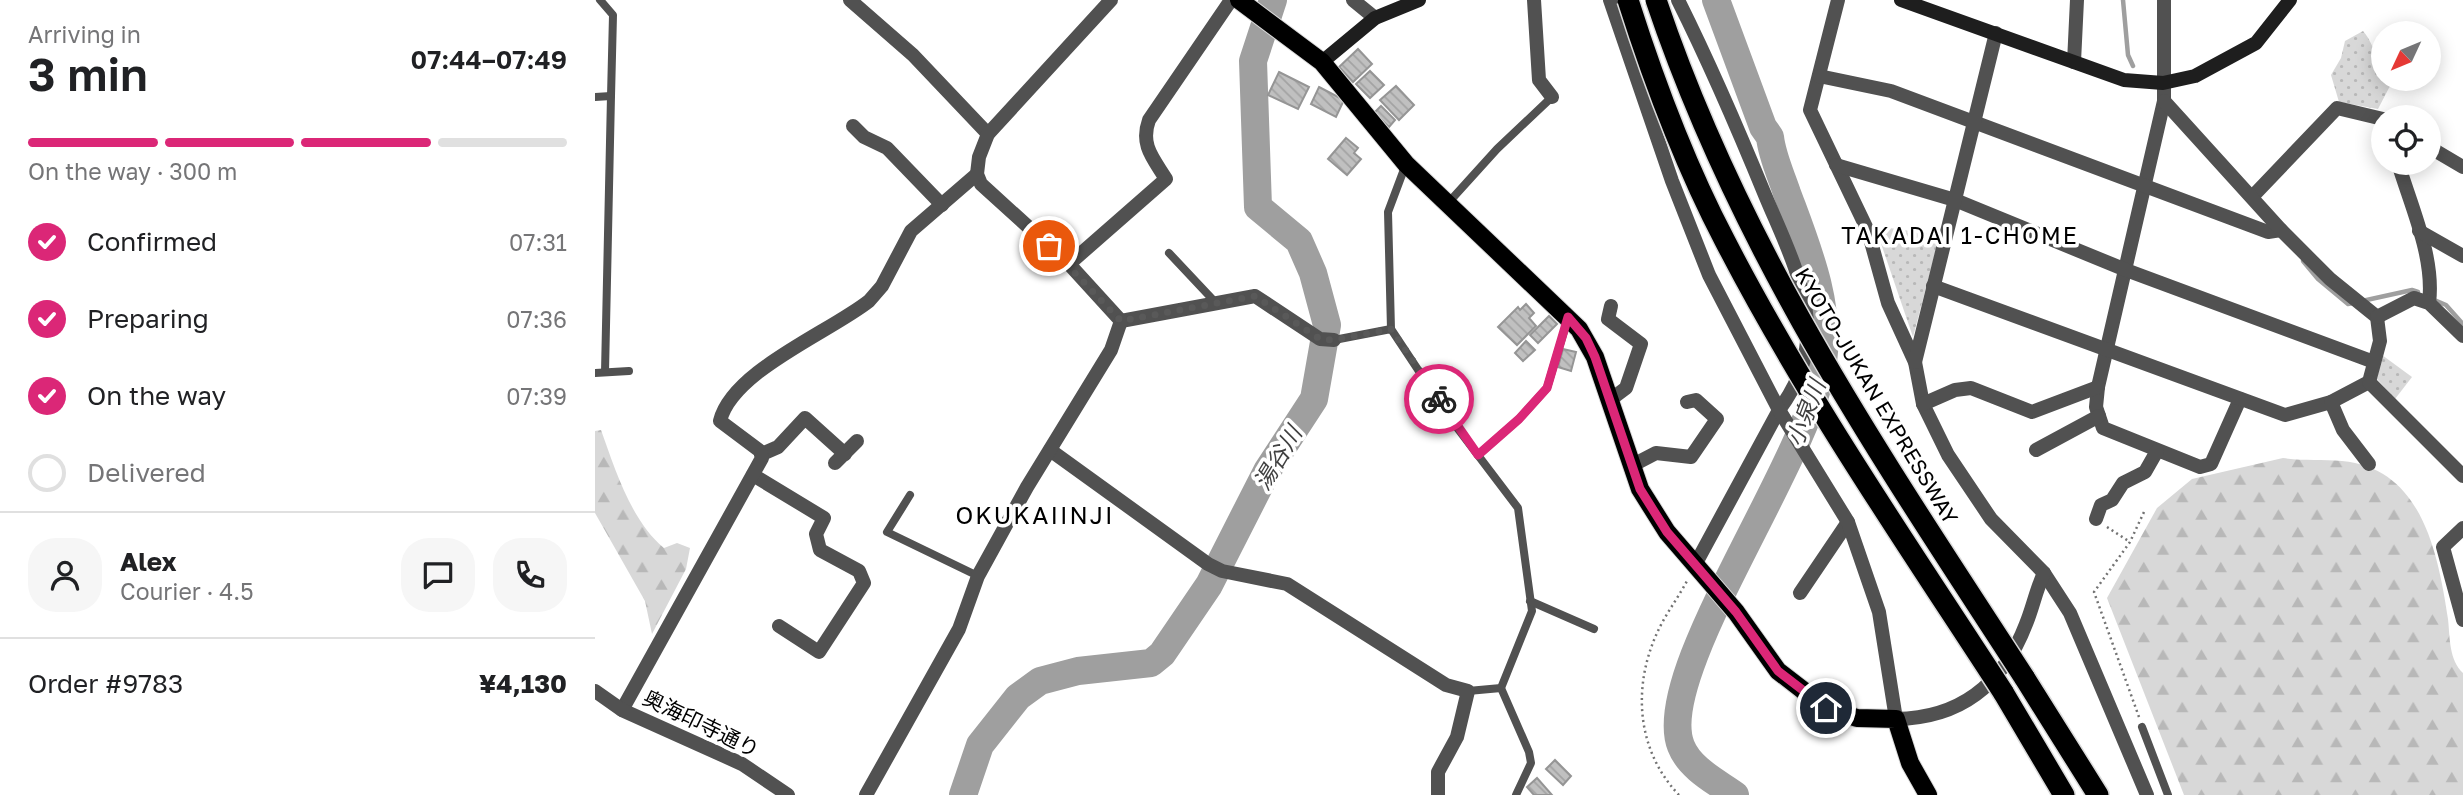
<!DOCTYPE html>
<html lang="en">
<head>
<meta charset="utf-8">
<style>
	:root { --surface:#fff; --page:#f6f6f6; --text:#202124; --muted:#757577; --line:#e0e0e0; --accent:#db2777 }
	body { margin:0; font-family:"Golos Text","Noto Sans JP",sans-serif; background:var(--page); color:var(--text); height:100vh; display:flex; flex-direction:column; font-size:26px; white-space:nowrap }
	* { box-sizing:border-box; margin:0 }
	p { font-size:23px; color:var(--muted) }
	.icon { flex:none; width:38px; height:38px; fill:none; stroke:currentColor; stroke-width:2; stroke-linecap:round; stroke-linejoin:round }
	.map { position:relative; flex:1; overflow:hidden }
	.sheet { display:flex; flex-direction:column; background:var(--surface); width:595px }
	.sheet>* { flex:none }
	.needle { width:46px; rotate:226deg }
	.buttons { position:absolute; left:1776px; top:21px; display:grid; gap:14px }
	.buttons a { display:grid; place-items:center; width:70px; height:70px; border-radius:50%; background:var(--surface); box-shadow:0 4px 18px #0003; font-size:35px }
	.pin { position:absolute; display:grid; place-items:center; width:60px; height:60px; color:#fff; margin:-30px; border:4px solid #fff; border-radius:50%; box-shadow:0 2px 7px #0007 }
	.courier { position:absolute; display:grid; place-items:center; width:70px; height:70px; margin:-35px; border:5px solid #db2777; border-radius:50%; background:#fff; color:#222; box-shadow:0 2px 9px #0007 }
	.summary em { font-style:normal; font-weight:600 }
	.summary div { display:flex; flex-direction:column-reverse }
	.summary { display:flex; align-items:center; justify-content:space-between; height:119px; padding:0 28px }
	h1 { font-size:46px; font-weight:600; line-height:52px }
	.bar { display:grid; grid-template-columns:repeat(4,1fr); gap:10px 7px; align-content:center; height:84px; padding:0 28px }
	.bar i { height:9px; border-radius:5px; background:var(--line) }
	.bar .on { background:var(--accent) }
	.bar p { grid-column:span 4 }
	.line { display:flex; align-items:center; gap:18px; padding:0 28px; border-top:2px solid var(--line) }
	.line div { flex:1 }
	.round { display:grid; place-items:center; flex:none; width:74px; height:74px; border-radius:28px; background:var(--page) }
	ol { padding:0 28px; list-style:none }
	li { display:flex; align-items:center; gap:21px; height:77px }
	li p { margin-inline-start:auto }
	li .icon { padding:7px; border-radius:50%; background:var(--accent); color:#fff; stroke-width:4 }
	li:last-child { color:var(--muted) }
	li i { width:38px; height:38px; border:4px solid var(--line); border-radius:50% }
	main { display:flex; flex:1; min-height:0 }
	.map>svg:first-child { display:block }
	.forest { fill:url(#forest-firs) }
	.park { fill:url(#park-dots) }
	.lines { fill:none; stroke-linecap:round; stroke-linejoin:round }
	.stream { stroke:#9f9f9f; stroke-width:4.5 }
	.river { stroke:#9f9f9f; stroke-width:28 }
	.building { fill:url(#building-back-hatch); stroke:#959595; stroke-width:2 }
	.primary-casing { stroke:#dbdbdb; stroke-width:20 }
	.motorway-casing { stroke:#dbdbdb; stroke-width:24 }
	.path { stroke:#737373; stroke-width:2.5; stroke-dasharray:2 3.5; stroke-linecap:butt }
	.service { stroke:#515151; stroke-width:8 }
	.minor { stroke:#515151; stroke-width:14 }
	.tertiary { stroke:#515151; stroke-width:14 }
	.secondary { stroke:#1e1e1e; stroke-width:14 }
	.primary { stroke:#000; stroke-width:18 }
	.motorway { stroke:#000; stroke-width:21 }
	.motorway-bridge-casing { stroke:#dbdbdb; stroke-width:24; stroke-linecap:butt }
	.motorway-bridge { stroke:#000; stroke-width:21 }
	.done { stroke:#595959; stroke-width:7; stroke-dasharray:0 12.6 }
	.route { stroke:#db2777; stroke-width:9 }
	.labels { text-anchor:middle; stroke-width:7; stroke-linejoin:round; paint-order:stroke }
	.street-label { font-size:21px; fill:#000; stroke:#fff }
	.neighbourhood-label { font-size:23px; letter-spacing:2px; fill:#000; stroke:#fff }
	.water-label { font-size:23px; font-style:italic; fill:#404040; stroke:#fff }
	.quarter-label { font-size:24px; letter-spacing:2px; fill:#000; stroke:#fff }
</style>
</head>
<body>
<main>
<section class="sheet">
<div class="summary"><div><h1>3 min</h1><p>Arriving in</p></div><em>07:44–07:49</em></div>
<div class="bar"><i class="on"></i><i class="on"></i><i class="on"></i><i></i><p>On the way · 300 m</p></div>
<ol>
<li><svg class="icon" aria-label="check" viewBox="0 0 24 24"><path d="M5 12l5 5 9-10"/></svg>Confirmed<p>07:31</p></li>
<li><svg class="icon" aria-label="check" viewBox="0 0 24 24"><path d="M5 12l5 5 9-10"/></svg>Preparing<p>07:36</p></li>
<li><svg class="icon" aria-label="check" viewBox="0 0 24 24"><path d="M5 12l5 5 9-10"/></svg>On the way<p>07:39</p></li>
<li><i></i>Delivered</li>
</ol>
<div class="line" style="height:126px"><a class="round"><svg class="icon" aria-label="person" viewBox="0 0 24 24"><circle cx="12" cy="8" r="4"/><path d="M4 21q1-7 8-7t8 7"/></svg></a><div><b>Alex</b><p>Courier · 4.5</p></div><a class="round"><svg class="icon" aria-label="chat" viewBox="0 0 24 24"><path d="M4 5h16v11H9l-5 4z"/></svg></a><a class="round"><svg class="icon" aria-label="phone" viewBox="0 0 24 24"><path d="M5 4h4l2 5-3 2q2 4 5 5l2-3 5 2v4C11 20 4 13 5 4z"/></svg></a></div>
<div class="line" style="height:91px"><div>Order #9783</div><b>¥4,130</b></div>
</section>
<div class="map">
<svg width="1868" height="795" viewBox="0 0 1868 795">
	<defs>
		<pattern id="forest-firs" width="22" height="20" patternUnits="userSpaceOnUse" patternTransform="scale(1.75)"><rect width="22" height="20" fill="#d8d8d8"/><path d="M5 1l3.5 6h-7zM16 11l3.5 6h-7z" fill="#b8b8b8"/></pattern>
		<pattern id="park-dots" width="8" height="8" patternUnits="userSpaceOnUse" patternTransform="scale(1.75)"><rect width="8" height="8" fill="#d8d8d8"/><path d="M2 2h.1M6 6h.1" fill="none" stroke="#b8b8b8" stroke-width="1.8" stroke-linecap="round"/></pattern>
		<pattern id="building-back-hatch" width="6" height="6" patternUnits="userSpaceOnUse" patternTransform="scale(1.75)"><rect width="6" height="6" fill="#c0c0c0"/><path d="M-1 5l2 2M0 0l6 6M5-1l2 2" fill="none" stroke="#a3a3a3"/></pattern>
	</defs>
	<rect width="100%" height="100%" fill="#fff"/>
	<g class="forest">
		<path d="M6,430C20,469 36,521 69,548L82,543L95,548L91,569L57,634L50,601L0,513V431Z"/>
		<path d="M1688,458C1708,461 1727,459 1747,461C1827,468 1843,553 1853,619C1855,638 1854,660 1868,673V795H1589L1512,598L1562,508L1597,479Z"/>
	</g>
	<g class="park">
		<path d="M1768,31C1782,47 1782,70 1796,84L1783,109L1744,102L1736,75L1746,58L1750,41Z"/>
		<polygon points="1280,226 1345,235 1318,337"/>
		<polygon points="1787,355 1817,377 1800,399 1782,379"/>
	</g>
	<g class="lines">
		<g class="stream">
			<polyline points="1528,0 1533,55 1538,66"/>
			<polyline points="1708,261 1723,279 1753,304 1758,303"/>
			<polyline points="1837,299 1851,305 1868,324"/>
			<polyline points="1767,301 1817,290 1823,292"/>
		</g>
		<g class="river">
			<path d="M1121,0L1168,127L1175,137C1177,156 1186,175 1192,193C1212,247 1236,304 1228,362C1216,458 1057,674 1086,746C1095,769 1122,782 1140,795"/>
			<polyline points="368,795 385,745 423,697 445,681 483,671 556,663 567,654 614,585 672,471 719,399 732,325 718,273 704,241 663,207 658,61 678,0"/>
		</g>
	</g>
	<g class="building">
		<polygon points="763,49 777,64 758,82 744,67"/>
		<polygon points="775,71 789,85 775,98 761,84"/>
		<polygon points="684,72 714,87 703,109 673,95"/>
		<polygon points="801,86 819,105 804,120 785,100"/>
		<polygon points="724,87 749,100 741,117 716,104"/>
		<polygon points="786,106 800,120 794,127 779,113"/>
		<polygon points="751,138 763,148 759,153 766,159 752,175 733,159"/>
		<polygon points="931,304 939,313 934,318 941,326 922,345 903,327 923,307 925,310"/>
		<polygon points="954,316 962,324 943,343 935,335"/>
		<polygon points="931,341 940,350 928,361 920,353"/>
		<polygon points="968,349 981,352 976,371 963,367"/>
		<polygon points="960,760 976,776 968,785 951,769"/>
		<polygon points="942,778 957,795 939,795 932,787"/>
	</g>
	<g class="lines">
		<defs>
			<polyline id="primary" points="644,0 727,62 811,164 984,329 1000,357 1045,489 1072,532 1141,612 1183,671 1231,708 1262,718 1301,719 1315,763 1333,795"/>
			<g id="motorway">
				<polyline points="1429,677 1503,795"/>
				<polyline points="1408,692 1469,795"/>
			</g>
		</defs>
		<use href="#primary" class="primary-casing"/>
		<use href="#motorway" class="motorway-casing"/>
		<g class="path">
			<polyline points="1512,527 1535,542"/>
			<polyline points="1544,717 1499,592 1535,542 1549,512"/>
			<path d="M1084,795C1042,751 1037,688 1062,633C1070,615 1083,598 1092,581"/>
		</g>
		<g class="service">
			<polyline points="0,97 16,96 18,15 5,0"/>
			<polyline points="854,202 902,149 957,97"/>
			<polyline points="574,253 621,303"/>
			<polyline points="796,329 793,212 811,164"/>
			<polyline points="739,340 796,329 857,421 923,508 937,611 906,688 873,691"/>
			<polyline points="10,372 16,96"/>
			<polyline points="0,373 34,371"/>
			<polyline points="883,455 924,419 952,388 973,318"/>
			<polyline points="315,495 292,532 383,576"/>
			<polyline points="935,601 999,629"/>
			<polyline points="906,688 934,752 936,763 921,795"/>
			<polyline points="1547,727 1573,795"/>
		</g>
		<g class="minor">
			<polyline points="255,0 318,55 393,134"/>
			<polyline points="516,0 393,134 384,157 382,174 386,184 474,264 526,321"/>
			<polyline points="758,0 780,18"/>
			<polyline points="939,0 944,80 957,97"/>
			<path d="M1083,0C1115,64 1143,129 1170,195C1187,236 1208,276 1212,321C1215,354 1204,383 1184,410L1100,565"/>
			<polyline points="1243,0 1215,110 1273,231 1293,303 1320,362 1328,404 1353,455 1396,519 1449,573 1475,613 1552,795"/>
			<polyline points="1569,0 1569,101 1503,387 1501,407 1508,428 1605,467 1616,464 1645,399"/>
			<polyline points="1479,62 1482,0"/>
			<polyline points="1224,76 1296,91 1673,232 1686,230"/>
			<polyline points="258,126 269,137 292,148 347,205"/>
			<polyline points="1834,147 1868,167"/>
			<path d="M1803,163C1816,206 1840,258 1834,303"/>
			<polyline points="1241,165 1360,200 1531,270 1779,362"/>
			<polyline points="1658,196 1742,108 1788,119"/>
			<polyline points="1824,231 1868,256"/>
			<path d="M474,264L571,179C558,158 545,145 554,120L636,0"/>
			<polyline points="1338,286 1690,415 1736,402 1774,382 1785,341 1782,317 1735,279 1686,230 1569,101"/>
			<polyline points="1782,317 1819,298 1834,303 1868,336"/>
			<polyline points="526,321 660,296 725,339 739,340"/>
			<polyline points="1320,362 1401,33"/>
			<polyline points="1774,382 1868,476"/>
			<polyline points="1015,400 1031,388 1046,344 1013,319 1016,306"/>
			<polyline points="1736,402 1748,430 1774,464"/>
			<polyline points="1328,404 1360,390 1376,388 1437,412 1503,387"/>
			<polyline points="455,450 613,564 627,571 692,584 851,685 873,691 862,737 843,772 843,795"/>
			<polyline points="1441,450 1504,416"/>
			<polyline points="167,454 183,447 210,418 250,454"/>
			<polyline points="240,463 262,441"/>
			<polyline points="1036,466 1061,453 1096,457 1122,419 1101,400 1092,402"/>
			<polyline points="158,475 229,518 221,534 225,550 264,571 269,583 224,652 184,626"/>
			<polyline points="1501,519 1506,505 1517,500 1528,483 1550,472 1562,451"/>
			<polyline points="1868,528 1848,547 1868,620"/>
			<polyline points="1205,593 1253,522"/>
			<path d="M27,710L167,458L165,451L125,421C137,371 235,332 274,301L287,286L316,231L382,174"/>
			<polyline points="271,795 364,629 383,576 432,487 516,350 526,321"/>
		</g>
		<g class="tertiary">
			<path d="M1015,0L1077,181L1114,275L1184,410L1253,522L1284,612L1301,719C1366,718 1408,684 1431,624C1438,607 1441,590 1449,573"/>
			<polyline points="0,691 27,710 147,764 193,795"/>
		</g>
		<g class="secondary">
			<polyline points="1306,0 1529,80 1568,83 1600,76 1661,43 1695,0"/>
			<polyline points="727,62 780,18 824,0"/>
		</g>
		<use href="#primary" class="primary"/>
		<use href="#motorway" class="motorway"/>
		<defs>
			<g id="motorway-bridge">
				<path d="M1033,0C1059,82 1090,165 1130,241C1211,398 1312,544 1408,692"/>
				<path d="M1061,0C1146,253 1285,455 1429,677"/>
			</g>
		</defs>
		<use href="#motorway-bridge" class="motorway-bridge-casing"/>
		<use href="#motorway-bridge" class="motorway-bridge"/>
	</g>
	<g class="lines">
		<polyline class="done" points="454,246 526,321 660,296 725,339 739,340 796,329 844,399"/>
		<polyline class="route" points="844,399 883,455 924,419 952,388 973,317 991,338 1000,357 1045,489 1072,532 1141,612 1183,671 1231,708"/>
	</g>
	<g class="labels">
		<g class="street-label">
			<text transform="translate(1281 396) rotate(59)" y="7">KYOTO-JUKAN EXPRESSWAY</text>
			<text transform="translate(106 724) rotate(26)" y="7">奥海印寺通り</text>
		</g>
		<g class="neighbourhood-label">
			<text x="1365" y="244">TAKADAI 1-CHOME</text>
		</g>
		<g class="water-label">
			<text transform="translate(1211 413) rotate(-69)" y="8">小泉川</text>
			<text transform="translate(683 458) rotate(-59)" y="8">湯谷川</text>
		</g>
		<g class="quarter-label">
			<text x="440" y="524">OKUKAIINJI</text>
		</g>
	</g>
</svg>
<div class="buttons">
<a><svg class="needle" viewBox="-14 -14 28 28"><path d="M0-13l5 13h-10z" fill="#e53935"/><path d="M0 13l5-13h-10z" fill="#757577"/></svg></a>
<a><svg class="icon" aria-label="locate" viewBox="0 0 24 24"><circle cx="12" cy="12" r="6"/><path d="M12 2v4M12 18v4M2 12h4M18 12h4"/></svg></a>
</div>
<div class="pin" style="left:454px;top:246px;background:#ea580c"><svg class="icon" aria-label="bag" viewBox="0 0 24 24"><path d="M5 8h14l-1 12H6zM9 8a3 3 0 0 1 6 0"/></svg></div>
<div class="pin" style="left:1231px;top:708px;background:#1f2937"><svg class="icon" aria-label="home" viewBox="0 0 24 24"><path d="M3 11l9-7 9 7M6 9v11h12V9"/></svg></div>
<div class="courier" style="left:844px;top:399px"><svg class="icon" aria-label="bike" viewBox="0 0 24 24"><circle cx="6" cy="16" r="4"/><circle cx="18" cy="16" r="4"/><path d="M6 16l4-8h5l3 8M10 8l3 8H6M13 5h3"/></svg></div>
</div>
</main>
</body>
</html>
